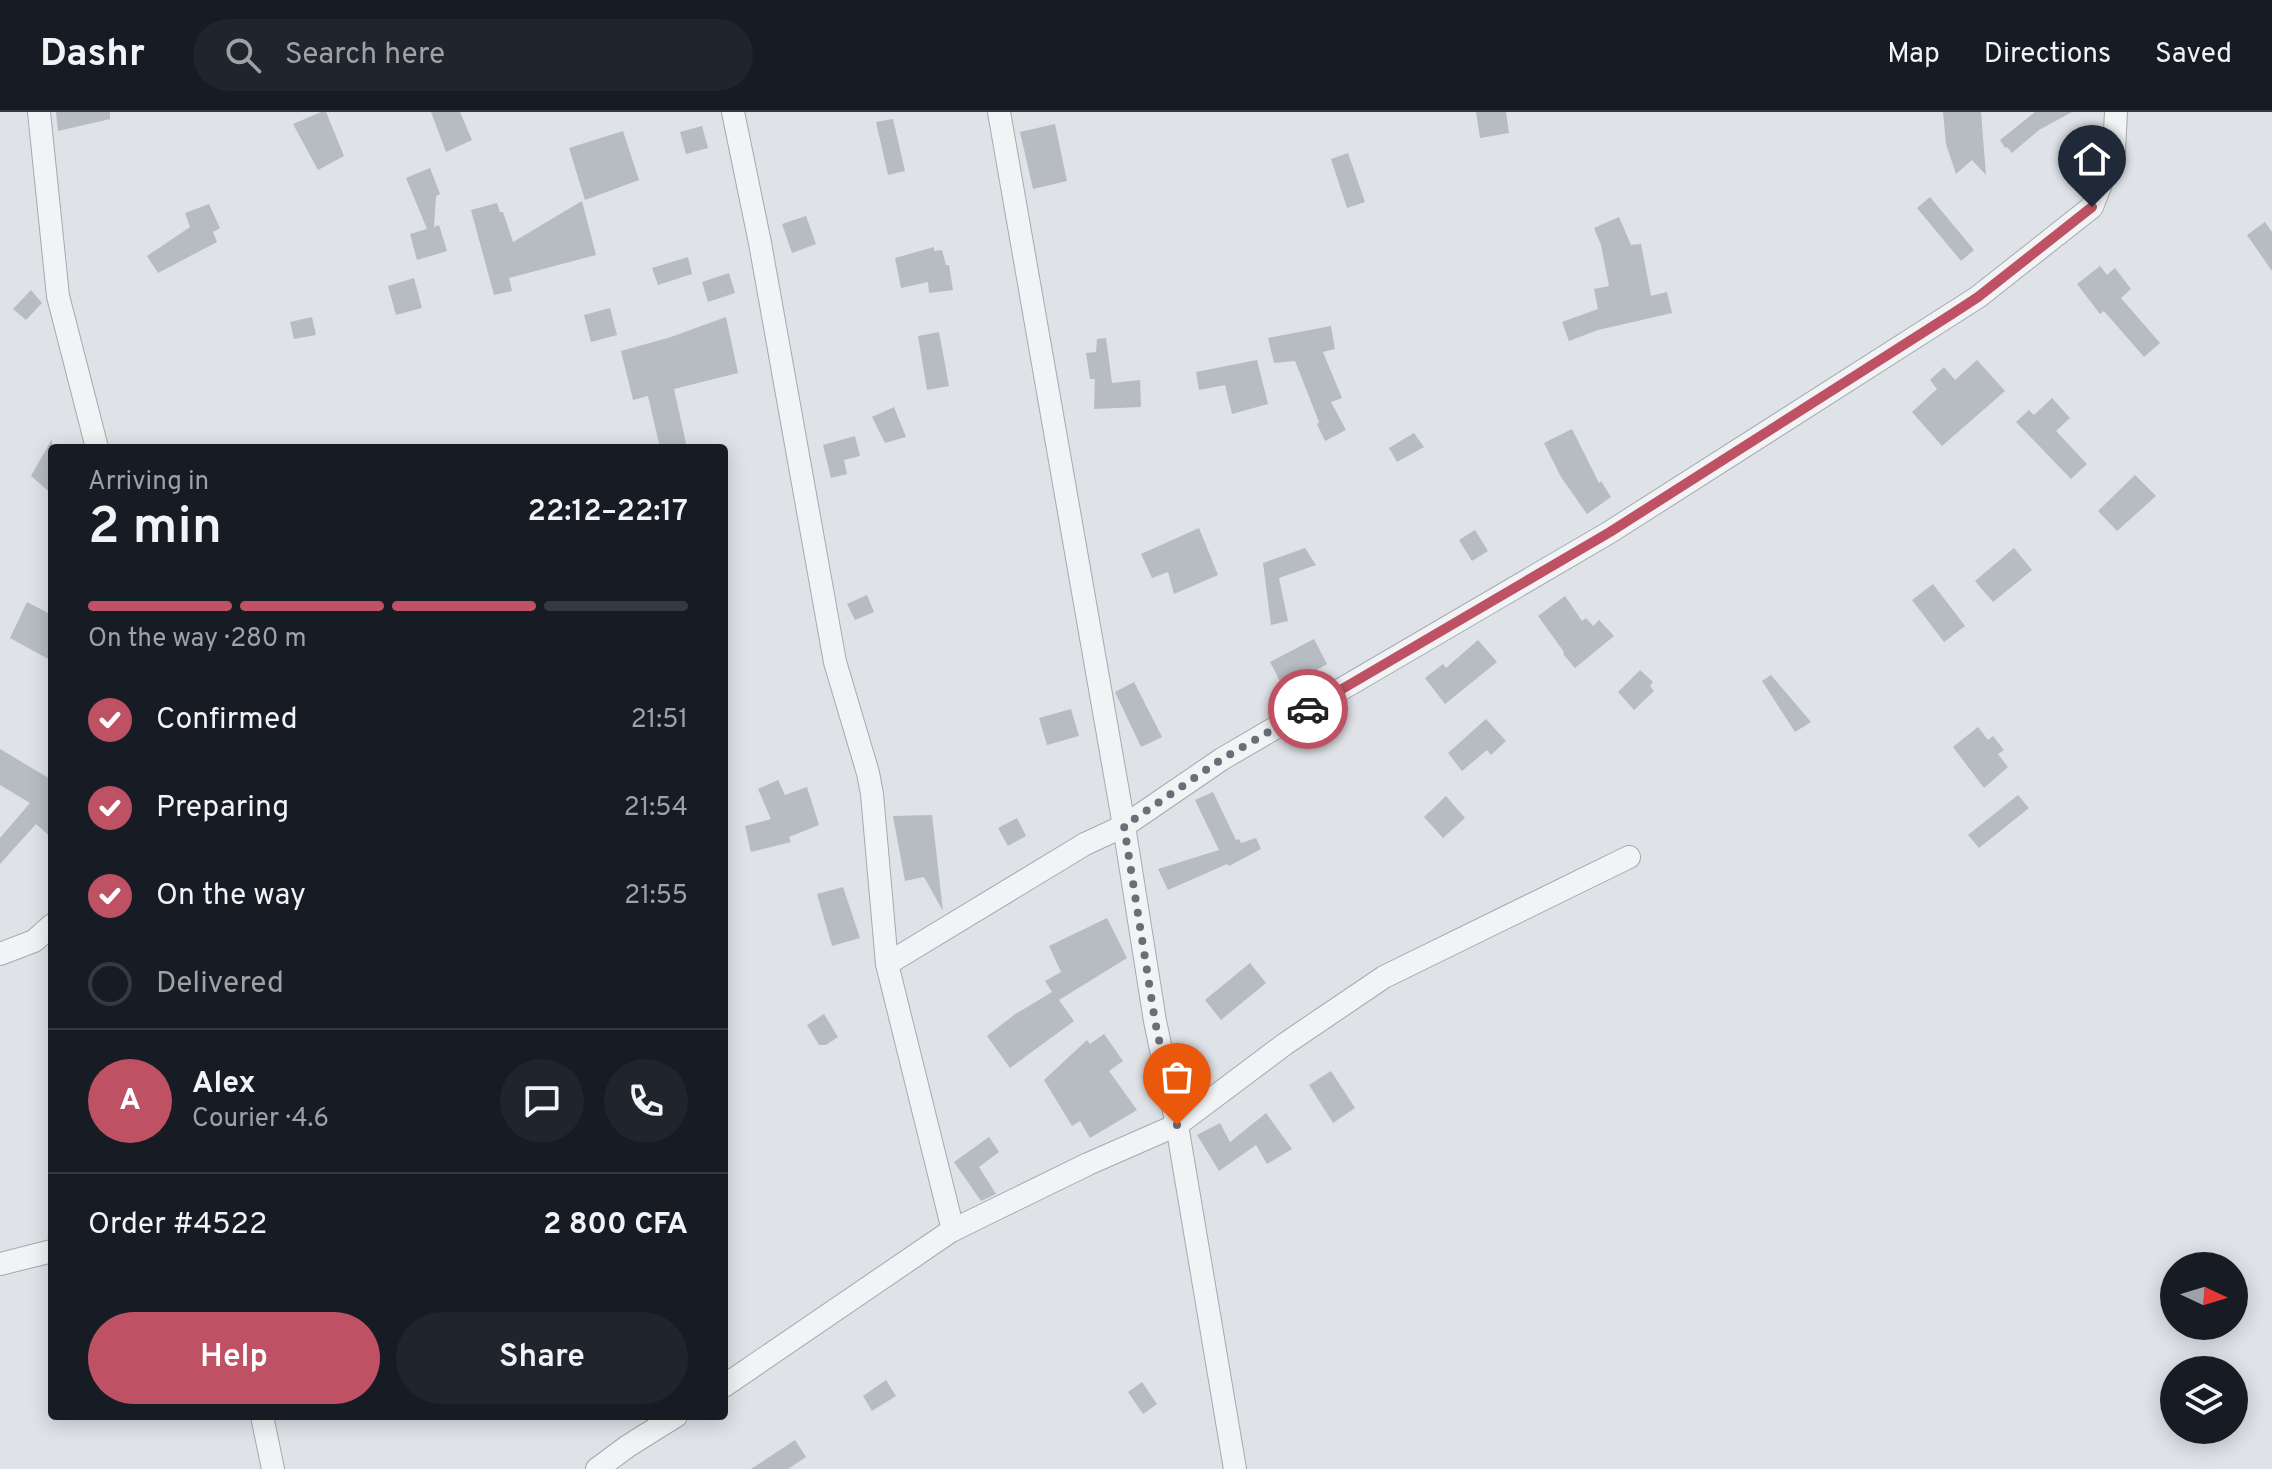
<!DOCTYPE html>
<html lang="en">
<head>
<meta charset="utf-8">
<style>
	:root { --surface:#171b24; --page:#20242c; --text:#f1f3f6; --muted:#9ea1a6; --line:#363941; --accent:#bf5165 }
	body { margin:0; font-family:Overpass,sans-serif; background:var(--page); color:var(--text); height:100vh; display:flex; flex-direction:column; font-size:30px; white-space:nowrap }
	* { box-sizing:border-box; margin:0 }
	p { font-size:26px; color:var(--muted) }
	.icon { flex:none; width:44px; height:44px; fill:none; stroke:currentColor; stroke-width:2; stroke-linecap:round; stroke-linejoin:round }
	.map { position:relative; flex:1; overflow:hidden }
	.details { position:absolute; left:48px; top:332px; width:680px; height:976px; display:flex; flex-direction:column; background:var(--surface); border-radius:8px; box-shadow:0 4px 20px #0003 }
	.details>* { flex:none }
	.needle { width:52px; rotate:94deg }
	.buttons { position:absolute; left:2160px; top:1140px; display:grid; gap:16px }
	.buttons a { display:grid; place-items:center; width:88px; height:88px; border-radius:50%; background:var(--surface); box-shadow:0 4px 20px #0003; font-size:40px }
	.pin { position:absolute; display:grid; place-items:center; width:68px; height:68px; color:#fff; margin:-82px -34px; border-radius:50% 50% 50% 0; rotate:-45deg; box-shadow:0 0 8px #0007 }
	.pin .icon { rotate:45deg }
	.courier { position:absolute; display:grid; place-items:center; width:80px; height:80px; margin:-40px; border:6px solid #bf5165; border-radius:50%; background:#fff; color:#222; box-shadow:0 2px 10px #0007 }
	.overview em { font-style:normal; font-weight:600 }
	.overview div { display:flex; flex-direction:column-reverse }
	.overview { display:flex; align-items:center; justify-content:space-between; height:136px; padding:0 40px }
	h1 { font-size:52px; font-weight:600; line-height:60px }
	.bar { display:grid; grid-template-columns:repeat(4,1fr); gap:12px 8px; align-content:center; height:96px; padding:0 40px }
	.bar i { height:10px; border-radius:6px; background:var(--line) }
	.bar .selected { background:var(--accent) }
	.bar p { grid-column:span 4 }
	.line { display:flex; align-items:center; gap:20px; padding:0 40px; border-top:2px solid var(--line) }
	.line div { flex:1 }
	.round { display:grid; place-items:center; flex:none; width:84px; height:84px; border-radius:42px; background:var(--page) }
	ol { padding:0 40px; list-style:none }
	li { display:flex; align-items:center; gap:24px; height:88px }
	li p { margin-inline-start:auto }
	li .icon { padding:8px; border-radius:50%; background:var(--accent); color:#fff; stroke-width:4 }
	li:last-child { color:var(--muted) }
	li i { width:44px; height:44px; border:4px solid var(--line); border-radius:50% }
	.cta { display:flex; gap:16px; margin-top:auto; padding:16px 40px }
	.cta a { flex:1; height:92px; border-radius:48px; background:var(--accent); color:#fff; font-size:32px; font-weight:600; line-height:92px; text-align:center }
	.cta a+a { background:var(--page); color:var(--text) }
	header { display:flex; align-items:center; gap:48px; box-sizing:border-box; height:112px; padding:0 40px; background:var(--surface); border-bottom:2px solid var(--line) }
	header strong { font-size:38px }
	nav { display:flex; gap:44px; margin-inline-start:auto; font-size:28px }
	.search { width:560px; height:72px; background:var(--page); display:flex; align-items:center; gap:20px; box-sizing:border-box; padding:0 28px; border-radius:44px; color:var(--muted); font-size:30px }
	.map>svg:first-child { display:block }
	.building { fill:#b7bcc3 }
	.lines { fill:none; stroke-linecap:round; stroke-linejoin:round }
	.street-casing { stroke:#a5a9b0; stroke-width:24 }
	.street { stroke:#f1f3f5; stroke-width:22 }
	.done { stroke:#696f78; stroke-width:8; stroke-dasharray:0 14.4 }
	.route { stroke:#bf5165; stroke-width:10 }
</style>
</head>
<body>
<header>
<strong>Dashr</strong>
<div class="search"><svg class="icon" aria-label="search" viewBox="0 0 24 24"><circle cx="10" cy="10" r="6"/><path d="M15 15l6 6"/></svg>Search here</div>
<nav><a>Map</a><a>Directions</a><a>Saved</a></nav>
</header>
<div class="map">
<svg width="2272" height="1357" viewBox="0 0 2272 1357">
	<rect width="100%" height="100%" fill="#dfe2e7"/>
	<g class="building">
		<polygon points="56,0 110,0 110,7 58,19"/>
		<polygon points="321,0 326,0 344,44 318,58 293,12"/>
		<polygon points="431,0 460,0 472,28 446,40"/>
		<polygon points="1476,0 1506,0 1509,21 1480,26"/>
		<polygon points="1943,0 1981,0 1986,63 1972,48 1956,62 1946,32"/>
		<polygon points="2035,0 2072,0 2039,18 2012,41 2007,35 2005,36 2000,28"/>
		<polygon points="893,7 905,59 888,63 876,10"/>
		<polygon points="1055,12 1067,69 1033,77 1020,20"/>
		<polygon points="702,14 708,36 686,42 680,20"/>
		<polygon points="623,19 639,68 585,88 569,36"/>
		<polygon points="1348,41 1365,90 1347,96 1331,47"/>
		<polygon points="430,56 440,82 436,84 434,115 439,113 447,139 417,148 410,122 427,117 406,66"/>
		<polygon points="1930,85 1974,138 1961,149 1917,96"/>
		<polygon points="582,89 596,143 509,166 512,179 494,183 471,98 497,91 500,100 503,100 513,130"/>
		<polygon points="209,92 220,116 213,120 217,130 158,161 147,144 190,115 185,101"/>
		<polygon points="806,104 816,132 792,141 782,112"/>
		<polygon points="1619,105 1631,133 1641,132 1651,184 1667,180 1672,201 1598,218 1569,229 1562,210 1598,197 1594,177 1609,174 1601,133 1594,116"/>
		<polygon points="2265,110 2272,120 2272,159 2247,123"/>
		<polygon points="934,135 934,139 942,138 946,153 949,153 953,178 929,181 928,170 901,176 895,146"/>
		<polygon points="688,145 692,162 658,173 652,156"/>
		<polygon points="2100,154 2107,163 2115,156 2131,177 2121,186 2160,231 2144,245 2104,199 2100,202 2077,172"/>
		<polygon points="729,161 735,181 708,190 702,170"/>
		<polygon points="414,166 422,196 396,203 388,174"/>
		<polygon points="31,178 42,191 26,208 13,197"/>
		<polygon points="610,196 617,223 591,230 584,203"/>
		<polygon points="312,205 316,223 294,227 290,210"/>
		<polygon points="726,205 738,261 674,277 687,336 660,336 648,284 633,288 621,239 671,225"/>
		<polygon points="1331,214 1335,237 1323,240 1342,286 1331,290 1346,318 1325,329 1317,312 1319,310 1295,249 1274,251 1268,226"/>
		<polygon points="939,220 949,274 927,278 918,224"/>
		<polygon points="1106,226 1112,271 1140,268 1141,295 1094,297 1095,267 1090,267 1086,241 1096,240 1097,227"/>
		<polygon points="1257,248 1268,292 1232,302 1225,273 1199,278 1196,260"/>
		<polygon points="1977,248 2005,279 1942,334 1912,300 1937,277 1930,268 1944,255 1955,268"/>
		<polygon points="2052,286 2070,306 2056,319 2087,352 2071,367 2016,310 2029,298 2034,303"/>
		<polygon points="894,295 906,325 885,331 872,305"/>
		<polygon points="1572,317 1599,371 1601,369 1611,385 1587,402 1561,365 1544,331"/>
		<polygon points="1414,321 1424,335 1397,350 1389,336"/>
		<polygon points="855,324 860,344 844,348 847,362 831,366 823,333"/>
		<polygon points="52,327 52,382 31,364"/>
		<polygon points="2135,363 2156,384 2117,419 2098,399"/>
		<polygon points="1199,416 1218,463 1174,482 1168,460 1152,466 1141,442"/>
		<polygon points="1475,418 1488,439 1472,449 1459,428"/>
		<polygon points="1305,436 1316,453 1279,466 1288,509 1271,513 1263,451"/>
		<polygon points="2014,436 2032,458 1993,490 1975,469"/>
		<polygon points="1933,472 1965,514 1944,530 1912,488"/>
		<polygon points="867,483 874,500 855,508 847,492"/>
		<polygon points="1565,484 1582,509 1586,506 1593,514 1599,508 1614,524 1575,556 1563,542 1564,540 1538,504"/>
		<polygon points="27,490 52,503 52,549 10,526"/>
		<polygon points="1314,527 1327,552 1284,577 1270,550"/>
		<polygon points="1478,528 1497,550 1445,592 1425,566 1443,552 1446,556"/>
		<polygon points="1640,558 1653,570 1650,574 1654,579 1634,598 1618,580"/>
		<polygon points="1771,563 1811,610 1795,620 1762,569"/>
		<polygon points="1134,570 1162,625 1141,635 1115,580"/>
		<polygon points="1071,597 1079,624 1047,633 1039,606"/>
		<polygon points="1486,607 1506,629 1491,643 1487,638 1462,659 1448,641"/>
		<polygon points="1978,615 1988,628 1993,624 2004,638 1998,642 2008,655 1984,676 1953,635"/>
		<polygon points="0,637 52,668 52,726 36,712 0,752 0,726 30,691 0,673"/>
		<polygon points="778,668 785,683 807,675 819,713 789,725 791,730 751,740 745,714 771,707 758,677"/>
		<polygon points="1213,680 1236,728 1239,727 1241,731 1256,726 1261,737 1229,754 1227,752 1168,778 1158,757 1219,738 1195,688"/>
		<polygon points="2018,683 2029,696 1979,736 1968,723"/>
		<polygon points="1446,684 1465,706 1443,726 1424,705"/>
		<polygon points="932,703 943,799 924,765 905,769 893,704"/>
		<polygon points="1017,706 1026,724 1008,734 998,716"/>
		<polygon points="843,775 860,826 832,834 817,782"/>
		<polygon points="1107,806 1127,846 1059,888 1074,909 1010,956 987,924 1014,903 1052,880 1045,869 1061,860 1049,834"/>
		<polygon points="1250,851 1266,871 1221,908 1205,888"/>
		<polygon points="824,902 838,925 826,933 819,933 807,913"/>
		<polygon points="1104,922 1123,949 1109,959 1137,998 1090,1026 1080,1009 1072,1014 1044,968 1087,928 1090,932"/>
		<polygon points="1331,959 1355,996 1333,1011 1309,973"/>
		<polygon points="1266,1001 1292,1037 1267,1052 1256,1033 1219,1059 1197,1023 1220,1011 1230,1030"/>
		<polygon points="989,1025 999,1040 979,1055 996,1082 981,1089 954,1050"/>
		<polygon points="886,1268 896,1284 872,1299 863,1284"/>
		<polygon points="1142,1270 1157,1292 1143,1302 1128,1280"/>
		<polygon points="795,1328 806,1345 788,1357 751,1357"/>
	</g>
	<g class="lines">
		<defs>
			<g id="street">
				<polyline points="39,0 58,184 97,336"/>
				<polyline points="733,0 760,131 835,550 868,661 872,682 887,852 953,1118"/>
				<polyline points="999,0 1124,714 1155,909 1177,1013 1235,1357"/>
				<polyline points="0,842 34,829 52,813"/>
				<polyline points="887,852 1085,732 1124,714 1222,647 1610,420 1978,185 2092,95 2114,38 2116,0"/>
				<polyline points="0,1152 52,1139"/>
				<polyline points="724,1274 951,1119 1088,1052 1177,1013 1285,932 1384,865 1629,745"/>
				<polyline points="262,1304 273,1357"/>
				<polyline points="597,1357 628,1334 676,1304"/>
			</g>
		</defs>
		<use href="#street" class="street-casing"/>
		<use href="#street" class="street"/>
	</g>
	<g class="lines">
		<polyline class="done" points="1177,1013 1155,909 1124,714 1222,647 1308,597"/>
		<polyline class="route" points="1308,597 1610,420 1952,202 1978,185 2092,95"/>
	</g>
</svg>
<div class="buttons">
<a><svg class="needle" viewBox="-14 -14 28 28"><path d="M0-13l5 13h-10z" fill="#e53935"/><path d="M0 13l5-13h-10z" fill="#9ea1a6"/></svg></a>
<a><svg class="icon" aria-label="layers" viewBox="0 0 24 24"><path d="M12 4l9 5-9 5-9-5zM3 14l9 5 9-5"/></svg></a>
</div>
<div class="pin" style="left:1177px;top:1013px;background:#ea580c"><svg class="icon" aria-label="bag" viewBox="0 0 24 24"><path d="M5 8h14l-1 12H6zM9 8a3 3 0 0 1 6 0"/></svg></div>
<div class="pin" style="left:2092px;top:95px;background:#1f2937"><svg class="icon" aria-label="home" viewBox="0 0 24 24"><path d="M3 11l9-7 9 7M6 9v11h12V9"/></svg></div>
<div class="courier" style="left:1308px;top:597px"><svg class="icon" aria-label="car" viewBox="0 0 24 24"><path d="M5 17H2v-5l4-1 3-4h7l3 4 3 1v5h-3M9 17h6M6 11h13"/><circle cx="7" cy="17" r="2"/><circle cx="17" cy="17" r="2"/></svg></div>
<section class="details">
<div class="overview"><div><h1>2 min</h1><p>Arriving in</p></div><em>22:12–22:17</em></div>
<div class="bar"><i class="selected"></i><i class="selected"></i><i class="selected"></i><i></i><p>On the way · 280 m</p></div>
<ol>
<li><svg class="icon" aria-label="check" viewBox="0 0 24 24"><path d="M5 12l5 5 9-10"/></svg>Confirmed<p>21:51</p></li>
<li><svg class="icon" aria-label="check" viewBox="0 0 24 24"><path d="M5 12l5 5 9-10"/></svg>Preparing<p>21:54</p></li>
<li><svg class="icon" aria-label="check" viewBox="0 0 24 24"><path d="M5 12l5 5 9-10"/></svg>On the way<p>21:55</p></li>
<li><i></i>Delivered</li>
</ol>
<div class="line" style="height:144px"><b class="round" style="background:var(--accent);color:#fff">A</b><div><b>Alex</b><p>Courier · 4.6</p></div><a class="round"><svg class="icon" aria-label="chat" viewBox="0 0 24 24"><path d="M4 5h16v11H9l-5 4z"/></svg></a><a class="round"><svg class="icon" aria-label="phone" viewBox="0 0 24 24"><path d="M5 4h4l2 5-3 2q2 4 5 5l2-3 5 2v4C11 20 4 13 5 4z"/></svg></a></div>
<div class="line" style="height:104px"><div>Order #4522</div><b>2 800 CFA</b></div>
<div class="cta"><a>Help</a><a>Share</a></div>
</section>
</div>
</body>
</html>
